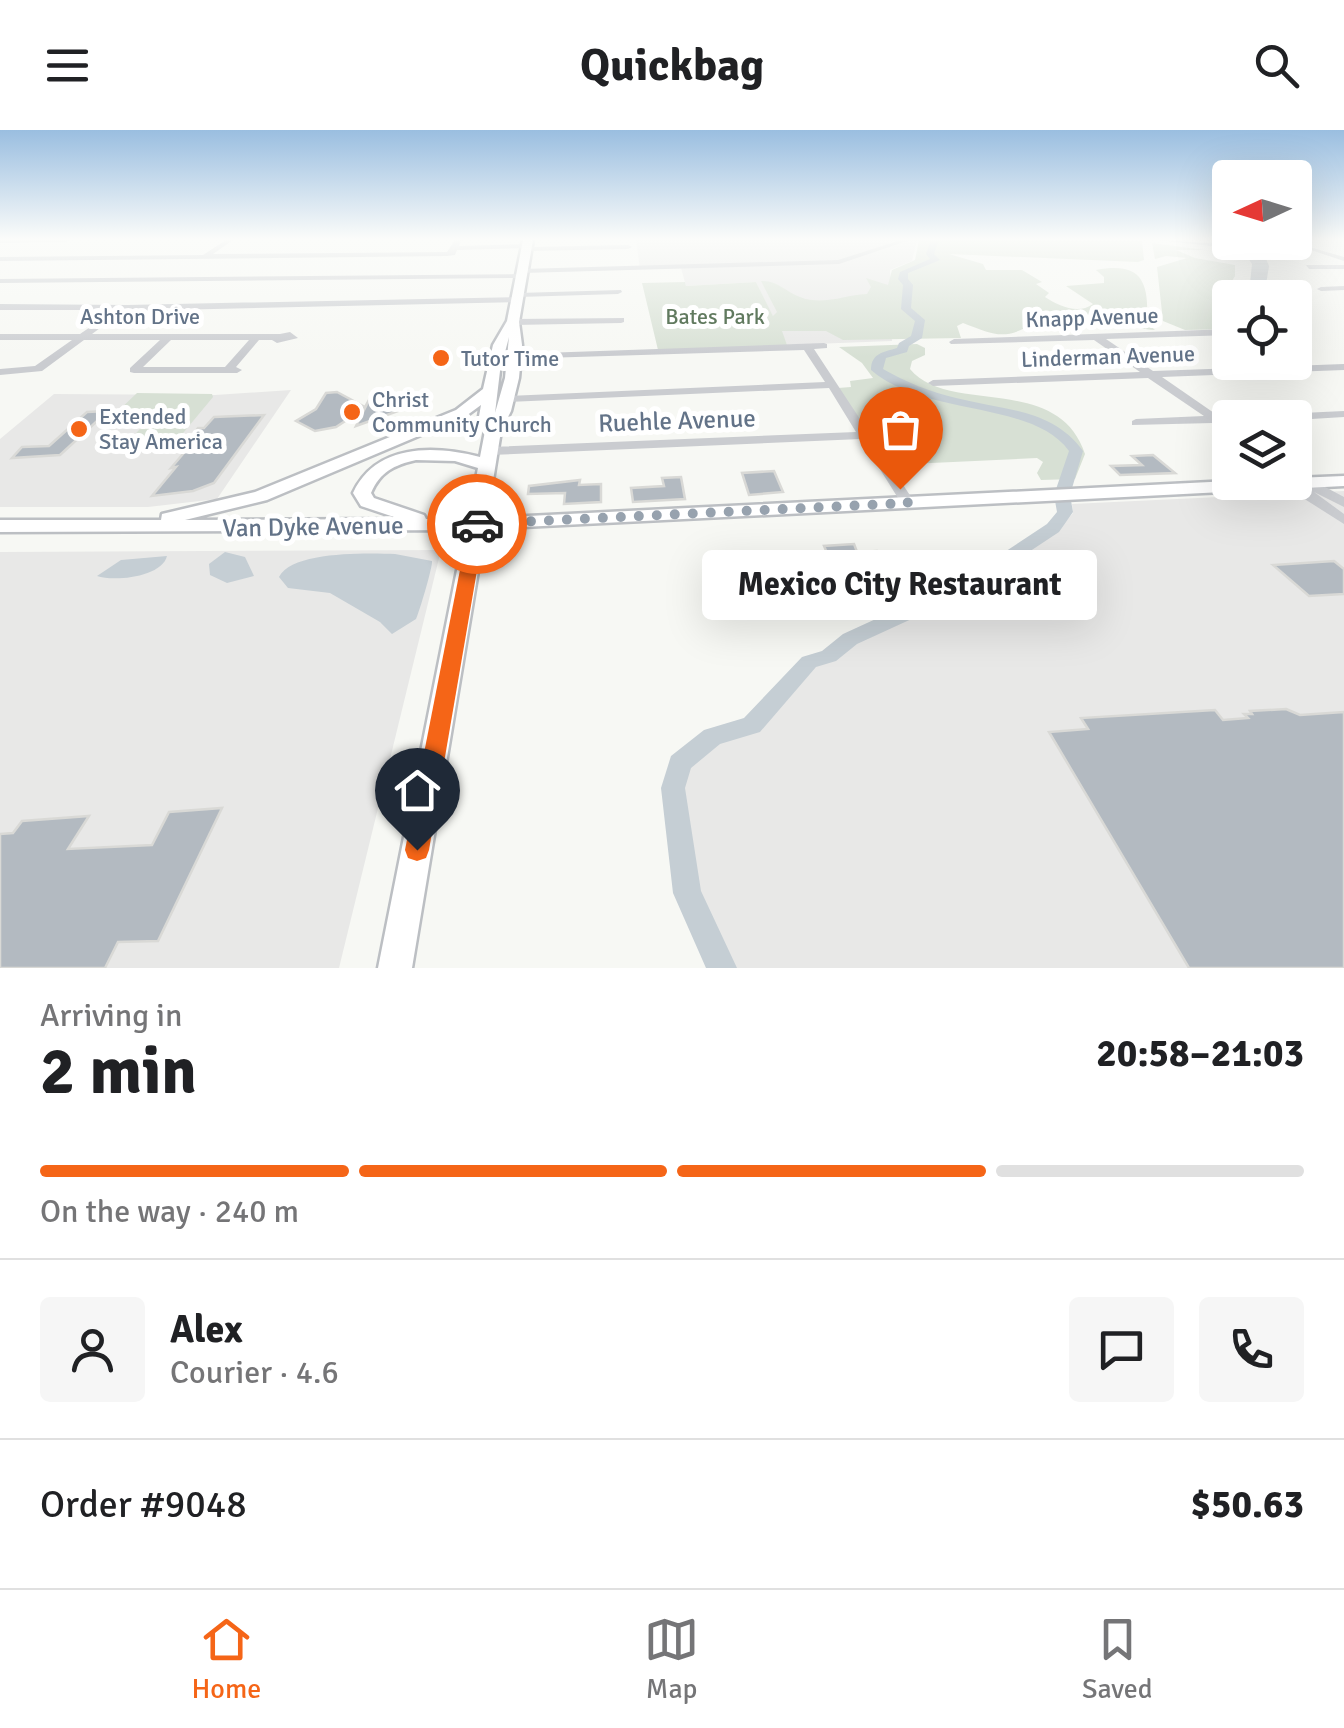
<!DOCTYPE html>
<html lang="en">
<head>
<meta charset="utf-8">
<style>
	:root { --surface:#fff; --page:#f6f6f6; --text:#202124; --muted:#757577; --line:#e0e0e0; --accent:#f56517 }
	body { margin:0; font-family:Signika,sans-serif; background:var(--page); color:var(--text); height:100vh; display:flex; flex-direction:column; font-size:38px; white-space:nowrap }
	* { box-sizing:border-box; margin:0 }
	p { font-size:32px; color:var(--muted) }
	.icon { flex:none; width:55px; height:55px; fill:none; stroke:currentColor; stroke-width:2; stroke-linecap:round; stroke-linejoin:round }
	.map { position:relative; height:838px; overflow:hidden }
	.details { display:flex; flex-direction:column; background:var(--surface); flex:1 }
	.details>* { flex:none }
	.needle { width:65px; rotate:266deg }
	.controls { position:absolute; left:1212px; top:30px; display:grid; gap:20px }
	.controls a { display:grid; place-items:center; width:100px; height:100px; border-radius:10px; background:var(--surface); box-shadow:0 10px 40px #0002; font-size:50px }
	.pin { position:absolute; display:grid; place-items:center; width:85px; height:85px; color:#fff; margin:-102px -42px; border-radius:50% 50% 50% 0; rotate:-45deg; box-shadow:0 0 10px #0007 }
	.pin .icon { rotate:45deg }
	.courier { position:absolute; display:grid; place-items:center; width:100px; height:100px; margin:-50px; border:8px solid #f56517; border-radius:50%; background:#fff; color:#222; box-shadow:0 2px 12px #0007 }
	.bubble { position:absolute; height:70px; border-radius:10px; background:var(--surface); box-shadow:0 10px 40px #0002; font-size:32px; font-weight:700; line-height:70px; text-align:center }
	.summary em { font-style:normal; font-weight:700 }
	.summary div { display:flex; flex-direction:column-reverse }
	.summary { display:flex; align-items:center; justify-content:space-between; height:170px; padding:0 40px }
	h1 { font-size:65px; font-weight:700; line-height:75px }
	.bar { display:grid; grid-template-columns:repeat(4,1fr); gap:15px 10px; align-content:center; height:120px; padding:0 40px }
	.bar i { height:12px; border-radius:8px; background:var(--line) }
	.bar .selected { background:var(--accent) }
	.bar p { grid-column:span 4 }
	.line { display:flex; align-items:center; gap:25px; padding:0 40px; border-top:2px solid var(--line) }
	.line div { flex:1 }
	.round { display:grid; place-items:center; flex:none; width:105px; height:105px; border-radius:10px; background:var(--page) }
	header { display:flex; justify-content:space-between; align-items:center; height:130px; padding:0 40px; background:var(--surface); font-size:45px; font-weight:700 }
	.dock { display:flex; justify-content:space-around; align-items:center; height:140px; border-top:2px solid var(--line); background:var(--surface); font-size:28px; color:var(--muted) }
	.dock a { display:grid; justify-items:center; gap:5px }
	.dock .selected { color:var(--accent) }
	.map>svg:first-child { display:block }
	.built { fill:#e8e8e7 }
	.green { fill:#d7e0d4 }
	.water { fill:#c5ced4 }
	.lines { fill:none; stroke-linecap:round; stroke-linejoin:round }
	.river { fill:#c5ced4; fill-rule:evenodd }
	.building { fill:#b3bac1; stroke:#d9d9d6; stroke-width:2.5 }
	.major-casing { stroke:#bcbfc3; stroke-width:5 }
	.minor { fill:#caccd0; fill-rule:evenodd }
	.major { fill:#fff; fill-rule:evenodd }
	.route { fill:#f56517 }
	.done { stroke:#97a2ae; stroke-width:10; stroke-dasharray:0 18 }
	.poi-dot { fill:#f56517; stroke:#fff; stroke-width:4 }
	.labels { text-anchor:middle; stroke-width:10; stroke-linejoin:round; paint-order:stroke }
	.far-street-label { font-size:22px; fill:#637388; stroke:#fff }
	.far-park-label { font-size:22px; fill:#617a5f; stroke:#fff }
	.far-poi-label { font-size:22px; fill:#637388; stroke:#fff; text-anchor:start }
	.street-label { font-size:25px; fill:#637388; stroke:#fff }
</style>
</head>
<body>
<header><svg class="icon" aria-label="menu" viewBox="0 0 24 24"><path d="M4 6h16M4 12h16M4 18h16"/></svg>Quickbag<svg class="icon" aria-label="search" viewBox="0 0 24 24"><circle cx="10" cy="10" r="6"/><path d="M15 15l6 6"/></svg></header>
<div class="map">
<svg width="1344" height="838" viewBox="0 0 1344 838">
	<rect width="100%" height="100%" fill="#f7f8f4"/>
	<g class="built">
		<polygon points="636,110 917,110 912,131 890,140 892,211 787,215 756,152 686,156 681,138 640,139"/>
		<polygon points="291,260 217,369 148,377 0,377 0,309 54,264 215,265"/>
		<polygon points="1344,361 1344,838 729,838 694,756 677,663 684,641 711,614 755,599 798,548 872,502 966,466 1067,390 1073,383 1072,374"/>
		<polygon points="441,420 339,838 0,838 0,422"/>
	</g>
	<g class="green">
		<path d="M919,110L1142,111L1144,130L1138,132L949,124L983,134L986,140H1022L1042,152L1036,154L1049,163L1045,167C1059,176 1078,185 1093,174L1066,156L1104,153V147L1096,140C1143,131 1149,153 1147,193L1155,200C1144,200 1134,195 1123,194C1090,192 1067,199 1034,193C1004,211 995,205 963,193L957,196L961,208L843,210L826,201H782L787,215L658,220L642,153L685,152L686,156L756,152L773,186L777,182L761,151C777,150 786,162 800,167C823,176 844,165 867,164L871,157L866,148L888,155L892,140L915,130Z"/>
		<polygon points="1152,113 1205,120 1176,120 1195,128 1235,135 1235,146 1229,156 1240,167 1230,168 1230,199 1185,200 1163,191 1157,137 1187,128 1166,126 1155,129"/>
		<path d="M917,214L925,218V225L912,231L910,239C948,286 1058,242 1085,324L1075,349L1041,350L1037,343L1043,332L1037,328L888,335L838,258L851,257L850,251L873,248L862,233L839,217Z"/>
		<polygon points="137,263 212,264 213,267 179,308 129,311 148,290 118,291 115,284"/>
	</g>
	<g class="water">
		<polygon points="1157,110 1224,114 1266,129 1269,136 1264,167 1253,167 1249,163 1252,134 1246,125 1221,117"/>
		<polygon points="225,422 245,427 254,446 227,453 210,445 209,434"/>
		<path d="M395,424L432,431C433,436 419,483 416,489L392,504L380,492L330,463L288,458L279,447C292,421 367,423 395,424Z"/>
		<path d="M167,426C162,447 114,452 97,446L121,430Z"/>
	</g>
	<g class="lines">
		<path class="river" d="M931,110H939L934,124L940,130L908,143V149L913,155L911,178L925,190L922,208L909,216L907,222L886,228L883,239C906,252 930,262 956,268C1003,280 1053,279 1083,321L1070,365L1073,382L1059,402L1000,441L983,461L929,481L857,514L836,531L816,537L760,602L720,614L691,638L685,658L701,761L737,838H706L673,763L661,658L671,626L704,600L744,588L802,527L822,521L843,504L915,471L969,453L988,433L1047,394L1057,382L1054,365L1069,321C1032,270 925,287 871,240C871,223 884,222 897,218L899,213L911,206L915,191L901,179L903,155L898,149L900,142L930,129L926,124Z"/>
	</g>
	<g class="building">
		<polygon points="337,262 365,277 370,268 401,280 356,296 365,278 336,297 315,301 296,291 316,279 326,263"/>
		<polygon points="108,281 60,325 12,328 22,317 49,316 87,282"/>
		<polygon points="264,285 214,353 193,361 152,366 176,337 171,338 188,318 181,319 198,298 204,298 214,287"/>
		<polygon points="1153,325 1175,343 1120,345 1111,336 1142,335 1132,326"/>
		<polygon points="774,341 783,362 749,365 742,343"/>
		<polygon points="681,347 685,369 633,372 631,358 664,356 662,348"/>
		<polygon points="580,350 579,355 601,354 601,372 564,374 565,363 528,364 529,356"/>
		<polygon points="854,414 857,422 877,421 890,446 838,449 824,416"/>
		<polygon points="1334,431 1344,439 1344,464 1309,466 1273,435"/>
		<polygon points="1286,579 1300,585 1344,582 1344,838 1189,838 1049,602 1088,599 1081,588 1215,580 1223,590 1248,588 1244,584 1252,584 1250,581"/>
		<polygon points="222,678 158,811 118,812 105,838 0,838 0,704 13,703 22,691 89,686 68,719 152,715 169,682"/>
	</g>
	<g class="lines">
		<defs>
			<path id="major" d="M523,110H533L519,192L522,215L519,248L511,281L501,301L487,388L1230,351L1295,352V348L1344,346V356L485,399L412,838H378L465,400L0,402V390H161L162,384L255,362L456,280L483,259L493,215L507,191ZM509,207L505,248L495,283L500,241ZM481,275L478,292L485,301L480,327C433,315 376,314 353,363L361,376L400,389L185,390L267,370L466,286ZM416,330L455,331L478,338L468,389H426L424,385L374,368L371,363C380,342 394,335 416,330Z"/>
		</defs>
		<use href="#major" class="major-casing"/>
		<g class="minor">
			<polygon points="0,110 69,110 66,112 0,113"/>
			<polygon points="226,110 233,110 213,124 447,122 455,110 461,110 459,116 527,114 530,117 628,115 632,117 628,119 526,121 523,118 457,120 455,125 447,126 0,131 0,127 203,125"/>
			<polygon points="901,110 910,110 839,134 522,143 518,141 522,139 838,130"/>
			<polygon points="1299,114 1344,127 1344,131 1299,116"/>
			<polygon points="1306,135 1344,135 1344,139 1309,139"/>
			<polygon points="524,144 525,146 521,148 0,153 0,149"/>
			<polygon points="1344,156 1344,160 1321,161 1317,159 1321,157"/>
			<polygon points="621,160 622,162 618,164 518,167 514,165 518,163"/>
			<path d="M517,167L521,170L520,172L129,181L115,187L92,204H280L290,202L298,208L277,213L272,210H259L236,237L242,240L237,243H134L130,242V238L160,210H84L42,241L0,245V239L35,236L72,210H0V204H80L115,180H0V174L127,175ZM171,210H249L225,237H143Z"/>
			<polygon points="624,188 624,192 621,193 513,195 508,192 513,189"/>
			<polygon points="1295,197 1304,196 1309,199 1295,203"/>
			<polygon points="1230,199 1230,205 1106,209 1153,241 1344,234 1344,240 1162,247 1230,294 1230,303 1213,293 1132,295 1132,291 1136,289 1204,286 1148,248 933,256 928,253 933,250 1140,242 1094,210 951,214 949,212 954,209"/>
			<polygon points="824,213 827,214 827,218 814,219 915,373 913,376 903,376 861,309 490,325 484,321 490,317 856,302 829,258 507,272 501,269 507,266 825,252 804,220 510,229 510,225 514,224"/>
			<polygon points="1344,281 1344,287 1295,290 1295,288 1257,288 1262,285"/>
			<polygon points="1295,341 1344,367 1344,377 1314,362 1344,384 1344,394 1303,368 1300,354 1295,350"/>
		</g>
		<use href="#major" class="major"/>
	</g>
	<linearGradient id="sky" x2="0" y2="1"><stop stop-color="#9abee0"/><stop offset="0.48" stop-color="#fbfcfa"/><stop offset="1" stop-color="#fbfcfa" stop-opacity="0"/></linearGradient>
	<rect width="1344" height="227" fill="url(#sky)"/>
	<polygon class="route" points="477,389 485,394 429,720 426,728 417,731 408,728 405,720 469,394"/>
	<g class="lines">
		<polyline class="done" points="477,394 908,373 900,359"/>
	</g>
	<g class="poi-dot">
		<circle cx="441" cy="228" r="10"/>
		<circle cx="352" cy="282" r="10"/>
		<circle cx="79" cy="299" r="10"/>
	</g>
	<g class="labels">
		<g class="far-street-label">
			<text x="140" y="194">Ashton Drive</text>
			<text transform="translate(1092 187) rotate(-2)" y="8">Knapp Avenue</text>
			<text transform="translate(1108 226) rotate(-2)" y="8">Linderman Avenue</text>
		</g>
		<g class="far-park-label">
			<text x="715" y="194">Bates Park</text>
		</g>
		<g class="far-poi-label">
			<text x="461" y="236">Tutor Time</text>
			<text x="372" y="277">Christ<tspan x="372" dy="25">Community Church</tspan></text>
			<text x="99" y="294">Extended<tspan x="99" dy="25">Stay America</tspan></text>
		</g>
		<g class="street-label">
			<text transform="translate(677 290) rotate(-2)" y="9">Ruehle Avenue</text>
			<text transform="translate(313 396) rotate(-1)" y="9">Van Dyke Avenue</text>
		</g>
	</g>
</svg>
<div class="controls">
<a><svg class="needle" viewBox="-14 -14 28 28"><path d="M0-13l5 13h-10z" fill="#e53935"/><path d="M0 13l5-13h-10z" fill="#757577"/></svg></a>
<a><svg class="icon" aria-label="locate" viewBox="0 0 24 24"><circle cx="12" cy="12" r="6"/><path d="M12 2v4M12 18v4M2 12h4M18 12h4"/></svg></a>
<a><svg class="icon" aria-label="layers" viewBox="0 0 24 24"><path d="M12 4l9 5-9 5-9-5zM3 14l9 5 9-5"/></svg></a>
</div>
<div class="pin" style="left:900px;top:359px;background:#ea580c"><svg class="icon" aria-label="bag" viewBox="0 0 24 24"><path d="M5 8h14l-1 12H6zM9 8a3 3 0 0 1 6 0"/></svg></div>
<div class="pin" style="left:417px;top:720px;background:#1f2937"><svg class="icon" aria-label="home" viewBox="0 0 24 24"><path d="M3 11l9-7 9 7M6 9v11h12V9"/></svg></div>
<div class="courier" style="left:477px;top:394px"><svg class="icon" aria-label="car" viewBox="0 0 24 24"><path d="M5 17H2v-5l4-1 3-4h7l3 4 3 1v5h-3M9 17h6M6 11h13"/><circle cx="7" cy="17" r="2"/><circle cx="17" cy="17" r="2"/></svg></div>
<div class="bubble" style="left:702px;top:420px;width:395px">Mexico City Restaurant</div>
</div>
<section class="details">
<div class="summary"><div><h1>2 min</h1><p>Arriving in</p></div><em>20:58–21:03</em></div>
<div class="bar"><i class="selected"></i><i class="selected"></i><i class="selected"></i><i></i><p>On the way · 240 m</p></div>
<div class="line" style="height:180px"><a class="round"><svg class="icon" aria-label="person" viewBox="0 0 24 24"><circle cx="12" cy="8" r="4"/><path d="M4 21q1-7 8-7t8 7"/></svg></a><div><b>Alex</b><p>Courier · 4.6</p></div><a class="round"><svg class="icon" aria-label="chat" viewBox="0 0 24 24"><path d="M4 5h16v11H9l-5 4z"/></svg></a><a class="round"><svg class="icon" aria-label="phone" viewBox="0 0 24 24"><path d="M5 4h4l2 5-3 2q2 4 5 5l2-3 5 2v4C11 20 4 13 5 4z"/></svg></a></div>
<div class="line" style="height:130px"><div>Order #9048</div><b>$50.63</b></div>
</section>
<nav class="dock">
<a class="selected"><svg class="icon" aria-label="home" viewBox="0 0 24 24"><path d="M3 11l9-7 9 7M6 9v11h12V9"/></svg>Home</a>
<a><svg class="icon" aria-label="map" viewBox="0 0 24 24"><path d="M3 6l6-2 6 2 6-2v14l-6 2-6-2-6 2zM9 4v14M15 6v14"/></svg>Map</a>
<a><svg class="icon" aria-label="saved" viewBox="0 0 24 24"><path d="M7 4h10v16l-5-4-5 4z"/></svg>Saved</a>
</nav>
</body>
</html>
